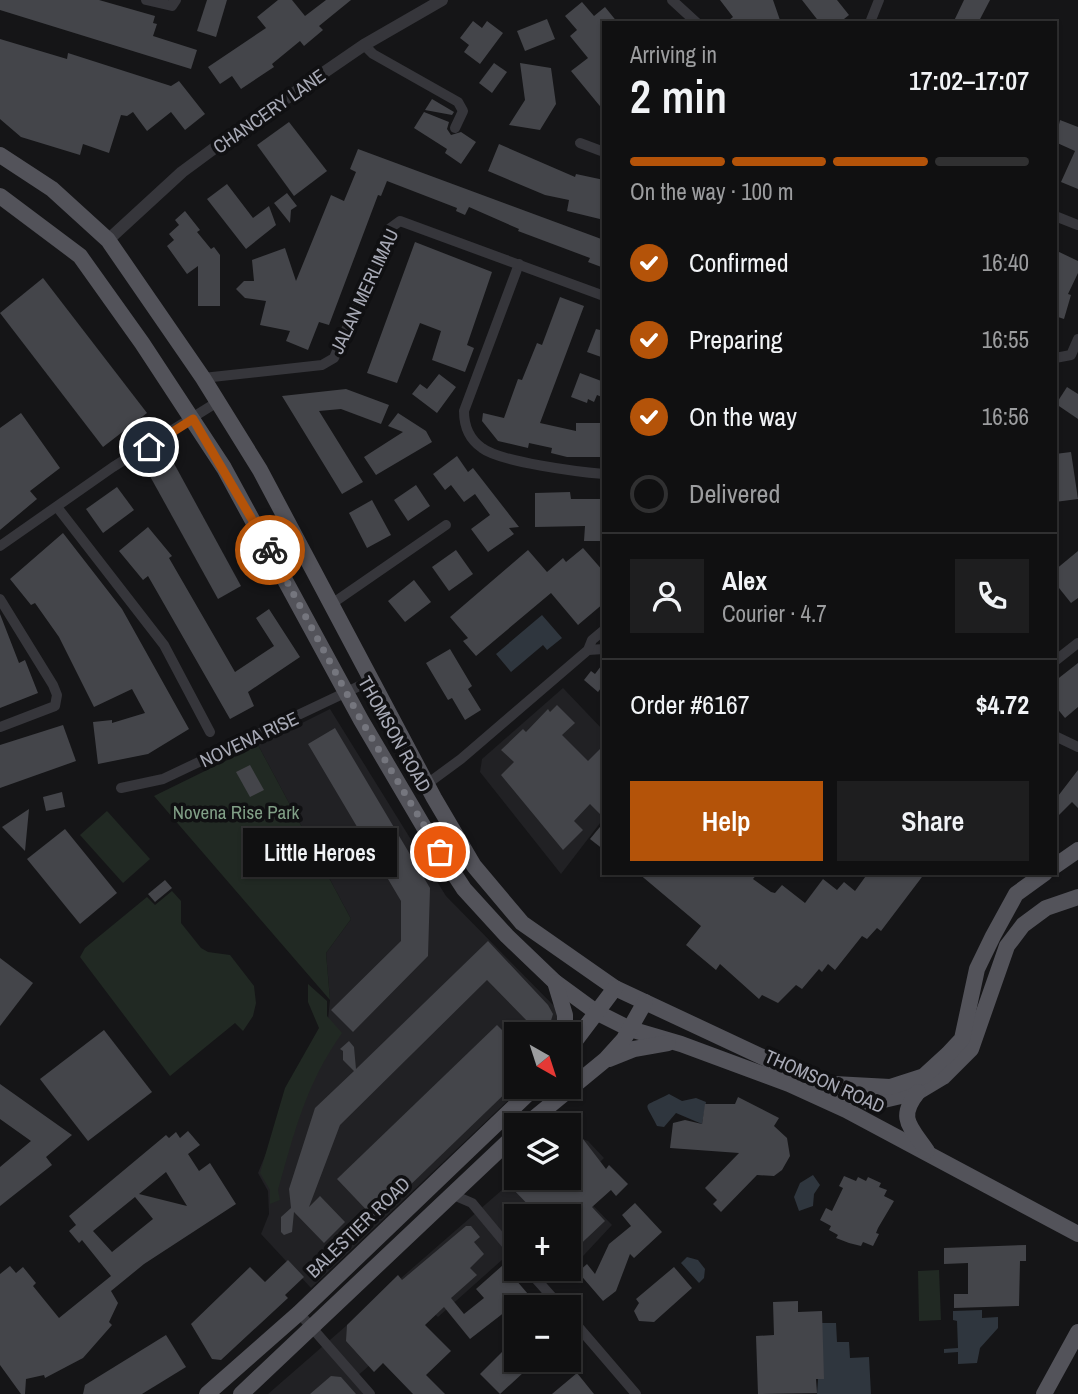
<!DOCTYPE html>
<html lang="en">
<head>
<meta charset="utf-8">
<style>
	:root { --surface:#101011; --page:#1e1e1f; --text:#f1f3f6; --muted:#9c9d9f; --line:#303031; --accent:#b45309 }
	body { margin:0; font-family:"Archivo Narrow",sans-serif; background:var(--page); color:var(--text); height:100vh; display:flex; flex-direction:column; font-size:26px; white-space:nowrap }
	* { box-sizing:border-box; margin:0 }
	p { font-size:23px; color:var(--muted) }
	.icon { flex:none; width:38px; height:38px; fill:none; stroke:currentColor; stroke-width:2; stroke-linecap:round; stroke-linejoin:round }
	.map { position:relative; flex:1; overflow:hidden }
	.panel { position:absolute; left:602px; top:21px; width:455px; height:854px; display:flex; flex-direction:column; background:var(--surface); border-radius:0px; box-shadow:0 2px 5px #0004,0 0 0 2px var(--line) }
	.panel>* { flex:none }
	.needle { width:46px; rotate:141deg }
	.fabs { position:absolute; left:504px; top:1022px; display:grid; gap:14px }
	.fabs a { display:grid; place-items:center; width:77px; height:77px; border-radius:0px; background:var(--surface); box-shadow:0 2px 5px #0004,0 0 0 2px var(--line); font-size:35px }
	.pin { position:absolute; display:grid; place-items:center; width:60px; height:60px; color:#fff; margin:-30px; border:4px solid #fff; border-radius:50%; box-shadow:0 2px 7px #0007 }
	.courier { position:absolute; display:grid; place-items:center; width:70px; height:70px; margin:-35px; border:5px solid #b45309; border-radius:50%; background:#fff; color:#222; box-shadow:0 2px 9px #0007 }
	.bubble { position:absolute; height:49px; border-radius:0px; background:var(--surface); box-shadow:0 2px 5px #0004,0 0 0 2px var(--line); font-size:23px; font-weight:600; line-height:49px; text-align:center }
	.overview em { font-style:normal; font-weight:600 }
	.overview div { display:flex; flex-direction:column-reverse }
	.overview { display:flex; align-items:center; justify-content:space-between; height:119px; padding:0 28px }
	h1 { font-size:46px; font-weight:600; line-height:52px }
	.bar { display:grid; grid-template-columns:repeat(4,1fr); gap:10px 7px; align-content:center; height:84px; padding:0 28px }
	.bar i { height:9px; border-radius:5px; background:var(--line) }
	.bar .on { background:var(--accent) }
	.bar p { grid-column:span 4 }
	.line { display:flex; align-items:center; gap:18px; padding:0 28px; border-top:2px solid var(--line) }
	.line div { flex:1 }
	.round { display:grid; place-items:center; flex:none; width:74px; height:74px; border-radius:0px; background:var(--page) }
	ol { padding:0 28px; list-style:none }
	li { display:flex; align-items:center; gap:21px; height:77px }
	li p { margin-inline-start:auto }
	li .icon { padding:7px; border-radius:50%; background:var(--accent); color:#fff; stroke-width:4 }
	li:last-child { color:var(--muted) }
	li i { width:38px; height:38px; border:4px solid var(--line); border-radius:50% }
	.cta { display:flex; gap:14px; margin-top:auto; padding:14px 28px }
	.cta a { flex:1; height:80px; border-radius:0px; background:var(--accent); color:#fff; font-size:28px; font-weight:600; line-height:80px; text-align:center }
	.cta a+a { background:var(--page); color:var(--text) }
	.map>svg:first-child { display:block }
	.built { fill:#212124 }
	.green { fill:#212923 }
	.water { fill:#2f363e }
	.building { fill:#44454a; fill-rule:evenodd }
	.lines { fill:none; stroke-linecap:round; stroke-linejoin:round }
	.minor { stroke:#36363b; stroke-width:10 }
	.tertiary { stroke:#36363b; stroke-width:12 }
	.primary { stroke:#53535a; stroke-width:16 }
	.done { stroke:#75767e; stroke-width:7; stroke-dasharray:0 12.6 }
	.route { stroke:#b45309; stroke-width:9 }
	.labels { text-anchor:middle; stroke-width:7; stroke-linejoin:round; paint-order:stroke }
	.street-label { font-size:19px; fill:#a8aab6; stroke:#101012 }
	.park-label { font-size:19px; fill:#809f86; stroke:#101012 }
</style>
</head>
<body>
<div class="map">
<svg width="1078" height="1394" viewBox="0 0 1078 1394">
	<rect width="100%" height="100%" fill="#151517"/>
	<g class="built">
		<polygon points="563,688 604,731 604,818 561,874 480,772 482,759"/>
		<polygon points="330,709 446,896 555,1007 560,1024 556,1034 516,1034 516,1087 522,1087 311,1288 261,1234 269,1214 268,1191 258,1173 290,1095 327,1029 330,1000 326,953 351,919 258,745"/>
		<polygon points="569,1134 588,1141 604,1158 575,1187 612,1225 570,1270 569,1216 516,1216 516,1230 503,1259 438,1317 431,1311 354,1379 366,1394 268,1394 502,1190 503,1173 516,1161 516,1178 569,1178"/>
	</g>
	<g class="green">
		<polygon points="258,745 351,919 326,953 330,1000 154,796"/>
		<polygon points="107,811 150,859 123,883 80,835"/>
		<polygon points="172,891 181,901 181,923 201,948 208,952 230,955 254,986 256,1003 253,1016 243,1031 235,1023 170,1076 80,957 85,948 147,897 155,905"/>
		<path d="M308,984L327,1001V1016L342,1033C306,1084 295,1130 278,1190L280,1200L270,1204V1190L260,1173L285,1088L319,1028L308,1002Z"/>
		<polygon points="939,1270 941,1320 919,1321 918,1271"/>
	</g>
	<g class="water">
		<polygon points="542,615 562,638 547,650 543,645 511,672 496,654"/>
		<path d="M669,1094L682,1101L696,1098L706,1102L702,1124L676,1113L664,1127L657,1126C644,1099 641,1109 669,1094Z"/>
		<polygon points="813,1175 820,1185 814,1194 813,1206 799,1211 794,1197 800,1183"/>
		<polygon points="687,1257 698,1260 705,1269 704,1278 699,1283 681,1263"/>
		<polygon points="982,1310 982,1318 998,1317 998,1328 980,1348 977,1363 958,1364 958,1352 944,1353 944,1349 958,1348 957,1321 953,1320 953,1311"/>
		<polygon points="822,1323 836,1323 837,1342 849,1342 850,1358 869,1357 871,1394 817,1394"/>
	</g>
	<g class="building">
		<polygon points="0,0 99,0 155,16 153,23 157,24 153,36 197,50 191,69 0,10"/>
		<polygon points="207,0 227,0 216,37 197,31"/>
		<polygon points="278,0 292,0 305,16 326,0 351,0 319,26 323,30 304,46 300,41 272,64 274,67 241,89 232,76 220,84 208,67 266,28 257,17"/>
		<polygon points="720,0 773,0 781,23 725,23 733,17"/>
		<polygon points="802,0 837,0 849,15 839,23 820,23"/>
		<polygon points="964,0 990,0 978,23 953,23"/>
		<polygon points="582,2 594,16 605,7 618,23 604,23 604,111 571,71 588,58 570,36 577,30 565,16"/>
		<polygon points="547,19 555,39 525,51 517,31"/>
		<polygon points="473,21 482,28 487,21 503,33 480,64 464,52 469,45 460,38"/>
		<polygon points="0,39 67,59 68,53 171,86 179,81 205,114 185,130 171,112 147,131 133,112 127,116 121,115 109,153 83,144 80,155 21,137 0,119"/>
		<polygon points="494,63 507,72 492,93 479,83"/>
		<polygon points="520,63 551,68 556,104 540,130 509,125 525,100"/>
		<polygon points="432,99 454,112 452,115 425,110"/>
		<polygon points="424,112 449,122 447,129 451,135 461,132 476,142 461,164 445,153 447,149 414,128"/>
		<polygon points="1060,120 1078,127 1078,189 1061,182 1075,151 1055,142"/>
		<polygon points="289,122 327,171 294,196 257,145"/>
		<polygon points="499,144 575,177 576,174 604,180 604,220 567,211 569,200 545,195 488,171"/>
		<polygon points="358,149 604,240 604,268 588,262 590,258 518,231 519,229 469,207 465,215 456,211 457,208 387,181 381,196 378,195 329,325 319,322 308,350 286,341 290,331 260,325 266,301 245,298 236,289 244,281 254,281 252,260 285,248 296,281 331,195 344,201 356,172 350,169"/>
		<polygon points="227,184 253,218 269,206 276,225 246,249 207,199"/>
		<polygon points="287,193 297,206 291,210 290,223 274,203"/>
		<polygon points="185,211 200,230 197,232 211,249 214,247 220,255 220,306 198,306 198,266 187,274 167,246 174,240 169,234 179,225 175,220"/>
		<polygon points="415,242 492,272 467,345 474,348 465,372 432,360 441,331 420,323 397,383 367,373"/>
		<polygon points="1055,250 1078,261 1078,273 1068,294 1071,295 1064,319 1055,316"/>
		<polygon points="43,278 147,413 103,447 0,313"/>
		<polygon points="560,297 584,306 540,423 576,431 576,423 604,423 604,452 600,452 600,457 567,457 551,453 552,448 529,443 528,448 498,441 482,421 483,413 504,418 518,379 522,380 537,343 542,345"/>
		<polygon points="596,329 604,331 604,358 587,352"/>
		<polygon points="580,373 604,382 604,398 597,395 594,402 588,399 587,403 571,397"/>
		<polygon points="439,374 456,387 437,413 412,394 420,384 427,389"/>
		<polygon points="1067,387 1078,394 1078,419 1056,404"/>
		<polygon points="346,389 389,405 381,424 341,409 319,411 363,482 342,494 282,396"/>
		<polygon points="21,413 60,468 30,491 37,499 0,530 0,428"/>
		<polygon points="398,413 426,431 432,442 376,475 364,457 403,432 388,426"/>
		<polygon points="165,447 241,586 218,599 141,460"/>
		<polygon points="1071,452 1078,499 1055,502 1055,454"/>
		<polygon points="457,456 468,472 473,468 519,527 509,528 514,534 488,552 471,529 490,515 475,494 464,502 451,485 445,490 433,474"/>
		<polygon points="416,485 430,506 408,521 394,500"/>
		<polygon points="117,487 134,510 103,533 86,509"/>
		<polygon points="570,492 571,499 604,499 604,541 584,541 585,526 535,527 535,493"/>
		<polygon points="372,500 391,535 367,548 349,513"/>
		<polygon points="148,527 172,556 169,558 235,672 274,646 256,618 269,609 300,657 248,692 254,706 230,719 148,576 143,580 119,551"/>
		<polygon points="63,533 122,609 189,729 148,754 98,764 93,722 112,720 112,723 145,713 132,689 94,707 59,637 35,603 31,605 10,579"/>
		<polygon points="583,548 604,572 604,603 578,625 551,593 476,656 463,641 468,638 450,617 528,550 547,572 563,558 566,562"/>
		<polygon points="456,550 473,574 449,591 432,567"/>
		<polygon points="1078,551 1078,598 1071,603 1055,583 1055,570"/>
		<polygon points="414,580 431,602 405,622 388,601"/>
		<polygon points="0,614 19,663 25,660 38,693 0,708"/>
		<polygon points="450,649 472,686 468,689 481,710 465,720 452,698 448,700 426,663"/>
		<polygon points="604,662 604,684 598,692 584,680 591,671 595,674"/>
		<polygon points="1078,663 1078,707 1065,718 1055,706 1055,681"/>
		<polygon points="557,705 575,723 562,735 588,761 604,745 604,818 590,804 574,821 583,830 563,850 501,775 514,762 501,750 523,729 526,732 548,709 550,712"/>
		<polygon points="63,725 76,761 0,788 0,745"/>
		<polygon points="335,728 430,888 428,956 353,1032 331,1010 401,941 401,901 308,744"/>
		<polygon points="250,765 264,790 250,797 236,772"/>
		<polygon points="1078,770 1078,808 1072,802 1055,819 1055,800"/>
		<polygon points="62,792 65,807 46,811 43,797"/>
		<polygon points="29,809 25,851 2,827"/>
		<polygon points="604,822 604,850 590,839"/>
		<polygon points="65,829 117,893 80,924 27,859"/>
		<polygon points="638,873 758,873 753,879 771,892 775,893 782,885 805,903 823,879 837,890 844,882 855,891 868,873 925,873 881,931 877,928 867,939 862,936 835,970 828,964 822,972 819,969 802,989 796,985 778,1003 762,995 759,999 720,964 716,970 686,945 701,926"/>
		<polygon points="165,880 172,888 155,902 148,894"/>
		<polygon points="488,941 548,1005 553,1014 550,1024 539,1034 534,1034 527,1027 530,1024 487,980 340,1125 309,1207 320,1196 345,1222 324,1243 294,1212 292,1232 284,1235 281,1232 281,1217 291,1208 289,1189 315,1108 354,1071 343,1060 343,1051 340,1049 349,1041 354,1047 356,1069"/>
		<polygon points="0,958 33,983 0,1026"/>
		<polygon points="497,1025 516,1044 516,1083 375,1219 337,1179"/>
		<polygon points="104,1030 152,1092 88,1141 40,1079"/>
		<polygon points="0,1084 72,1135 46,1157 52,1165 0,1206 0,1167 31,1141 0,1119"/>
		<polygon points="738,1097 779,1118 774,1126 787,1138 790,1156 782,1170 774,1176 757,1175 721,1212 713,1204 717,1200 705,1188 739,1153 670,1148 673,1123 685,1120 702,1124 705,1104 735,1104"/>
		<path d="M188,1131L200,1145L188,1154L199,1171L210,1163L236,1204L144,1264L111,1291L118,1303L109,1322L112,1325L83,1358L45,1378L44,1375L26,1379L25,1394H21L0,1365V1274L10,1266L16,1273L23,1267L36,1283L33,1286L59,1318L111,1276L82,1240L79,1243L69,1231L76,1225L69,1216L166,1135L169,1138L176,1132L180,1138ZM166,1172L187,1206L139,1194ZM135,1197L153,1219L112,1252L93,1231Z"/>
		<polygon points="569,1135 583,1139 606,1169 609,1165 628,1184 616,1196 611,1190 592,1207 605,1221 569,1255 569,1216 539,1216 510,1186 519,1178 569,1178"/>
		<polygon points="844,1176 856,1181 858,1177 866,1181 868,1177 881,1183 879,1187 887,1190 884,1196 894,1201 878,1228 876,1233 879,1234 873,1246 863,1242 861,1246 849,1243 836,1238 838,1235 829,1230 831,1226 820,1220 826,1208 832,1211 843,1188 839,1186"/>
		<polygon points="635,1203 662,1232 634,1258 630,1254 616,1291 603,1301 578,1272 587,1264 595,1274 609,1244 631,1226 622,1215"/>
		<polygon points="466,1226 471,1226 480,1237 474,1242 484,1254 470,1268 477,1275 451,1298 464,1314 484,1298 476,1289 503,1265 528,1294 470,1339 444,1307 425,1325 451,1351 426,1375 445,1394 413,1394 383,1363 374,1372 346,1341 347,1325 398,1275 402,1280"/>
		<polygon points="1026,1245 1026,1261 1020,1261 1019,1306 954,1308 954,1294 968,1294 968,1263 944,1264 944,1248"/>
		<polygon points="288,1260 304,1277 285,1295 288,1298 221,1360 212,1359 191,1324 250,1267 265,1282"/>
		<polygon points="674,1267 692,1288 654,1322 639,1321 634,1311 639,1303 636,1299"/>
		<polygon points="798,1301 798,1312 822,1311 824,1379 816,1379 817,1393 758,1394 756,1336 774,1335 773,1302"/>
		<polygon points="166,1335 186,1367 142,1394 83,1394 85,1385"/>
		<polygon points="508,1346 516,1354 516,1360 537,1360 500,1394 480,1374"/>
		<polygon points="577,1373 594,1394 552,1394"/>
		<polygon points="331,1376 341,1377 356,1394 310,1394"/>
	</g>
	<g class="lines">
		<g class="minor">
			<polyline points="146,0 172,6 176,0"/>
			<polyline points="672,0 697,23"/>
			<polyline points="871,20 879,0"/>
			<polyline points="364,45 373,54 458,102 463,111 455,128"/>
			<polyline points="580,143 604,152"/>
			<polyline points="1055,216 1078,225"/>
			<path d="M519,264L464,411C464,426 469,439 482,448C500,462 579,472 604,474"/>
			<polyline points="1055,358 1071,355 1078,339"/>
			<polyline points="203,378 322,365 334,358 389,229 400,221 604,296"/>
			<polyline points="57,507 164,645 210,732"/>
			<polyline points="0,546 113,467 219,401"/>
			<polyline points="0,599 53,685 57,695 55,706 0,727"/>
			<polyline points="333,603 446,525"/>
			<polyline points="588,650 604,649"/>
			<polyline points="1055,661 1078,643"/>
			<polyline points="1055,736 1078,747"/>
			<polyline points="427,784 461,759 588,650 592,640 604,630"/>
			<polyline points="121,788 163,779 372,680"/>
			<polyline points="451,1194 472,1203 516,1256"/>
			<polyline points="527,1269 561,1307"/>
			<polyline points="299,1313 370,1394"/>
			<polyline points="569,1316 636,1394"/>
		</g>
		<polyline class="tertiary" points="108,240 182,172 224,141 364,45 442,0"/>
		<g class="primary">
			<polyline points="0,155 52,189 108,240 203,378 260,470 434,798 474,866 522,923 615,988 818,1083 871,1103 918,1092 943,1077 971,1049 1007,946 1023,925 1046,908 1078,897"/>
			<polyline points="0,196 80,256 142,343 224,468 361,720 428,834 464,889 507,936 555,982 596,1012 630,1029 681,1044 789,1084 846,1110 1078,1234"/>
			<polyline points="1055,866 1078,850"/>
			<polyline points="555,982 565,1015 565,1034"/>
			<polyline points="569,1049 615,988"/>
			<polyline points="609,1059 634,1049 668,1043"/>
			<polyline points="834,1084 890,1087 924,1076 948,1054 962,1039 977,969 993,936 1016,894 1045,873"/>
			<path d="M918,1092C897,1118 910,1126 927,1151"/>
			<polyline points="526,1125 605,1060 624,1039 645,1002"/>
			<polyline points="207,1394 299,1313 535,1087"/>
			<polyline points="241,1394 516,1134"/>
			<polyline points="1044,1394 1078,1332"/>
		</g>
	</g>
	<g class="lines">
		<polyline class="done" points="270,550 361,720 440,852"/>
		<polyline class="route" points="149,447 193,419 270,550"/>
	</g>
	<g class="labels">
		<g class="street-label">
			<text transform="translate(269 111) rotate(-35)" y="7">CHANCERY LANE</text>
			<text transform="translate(364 291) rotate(-65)" y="7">JALAN MERLIMAU</text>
			<text transform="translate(395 734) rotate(61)" y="7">THOMSON ROAD</text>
			<text transform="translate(249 739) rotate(-25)" y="7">NOVENA RISE</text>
			<text transform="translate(825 1081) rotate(24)" y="7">THOMSON ROAD</text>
			<text transform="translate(358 1227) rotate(-44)" y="7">BALESTIER ROAD</text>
		</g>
		<g class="park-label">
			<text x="236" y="819">Novena Rise Park</text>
		</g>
	</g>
</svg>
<div class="fabs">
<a><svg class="needle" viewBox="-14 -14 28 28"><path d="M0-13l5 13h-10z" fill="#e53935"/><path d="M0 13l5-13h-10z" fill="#9c9d9f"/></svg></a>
<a><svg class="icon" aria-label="layers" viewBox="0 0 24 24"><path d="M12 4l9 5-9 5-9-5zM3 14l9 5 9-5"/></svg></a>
<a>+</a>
<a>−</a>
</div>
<div class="pin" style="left:440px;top:852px;background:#ea580c"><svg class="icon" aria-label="bag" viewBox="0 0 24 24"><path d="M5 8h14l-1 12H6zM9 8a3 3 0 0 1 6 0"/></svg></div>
<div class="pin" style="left:149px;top:447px;background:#1f2937"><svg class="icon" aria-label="home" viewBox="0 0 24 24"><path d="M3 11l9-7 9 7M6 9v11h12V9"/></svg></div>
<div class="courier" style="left:270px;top:550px"><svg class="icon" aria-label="bike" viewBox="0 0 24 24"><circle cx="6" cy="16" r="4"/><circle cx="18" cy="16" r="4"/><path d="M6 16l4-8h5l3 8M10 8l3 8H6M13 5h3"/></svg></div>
<div class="bubble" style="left:243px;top:828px;width:154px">Little Heroes</div>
<section class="panel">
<div class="overview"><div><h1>2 min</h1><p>Arriving in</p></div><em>17:02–17:07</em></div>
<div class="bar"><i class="on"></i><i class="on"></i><i class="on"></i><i></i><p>On the way · 100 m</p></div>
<ol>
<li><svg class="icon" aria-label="check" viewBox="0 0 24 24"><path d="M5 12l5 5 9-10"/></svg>Confirmed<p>16:40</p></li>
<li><svg class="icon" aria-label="check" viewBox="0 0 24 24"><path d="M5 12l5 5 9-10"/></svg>Preparing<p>16:55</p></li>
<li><svg class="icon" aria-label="check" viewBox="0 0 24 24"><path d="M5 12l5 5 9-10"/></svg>On the way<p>16:56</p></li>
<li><i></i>Delivered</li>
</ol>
<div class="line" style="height:126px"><a class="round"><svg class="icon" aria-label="person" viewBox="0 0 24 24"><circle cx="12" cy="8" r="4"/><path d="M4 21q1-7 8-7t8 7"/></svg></a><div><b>Alex</b><p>Courier · 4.7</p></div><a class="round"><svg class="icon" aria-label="phone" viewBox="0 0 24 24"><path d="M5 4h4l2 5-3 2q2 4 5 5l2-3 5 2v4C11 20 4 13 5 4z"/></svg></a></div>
<div class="line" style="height:91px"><div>Order #6167</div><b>$4.72</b></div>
<div class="cta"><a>Help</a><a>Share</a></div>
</section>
</div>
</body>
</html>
